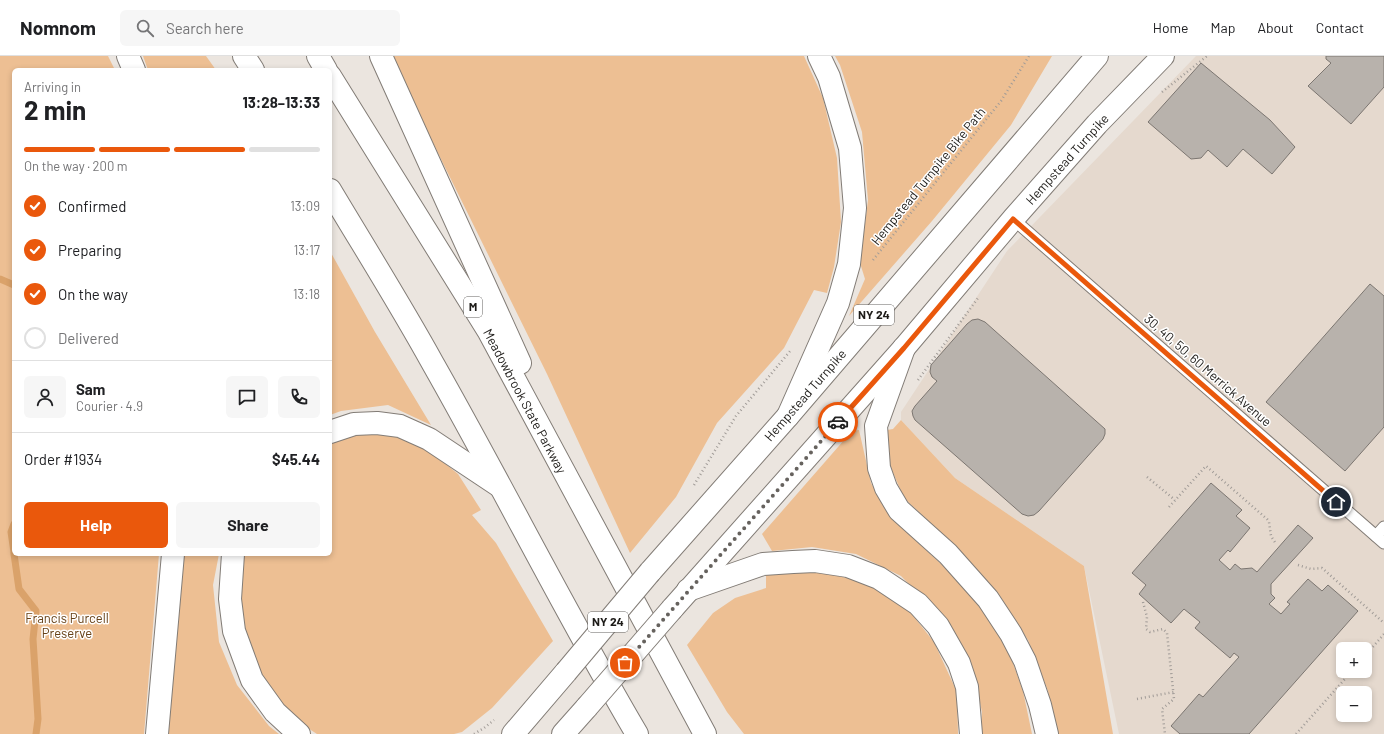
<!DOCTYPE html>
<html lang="en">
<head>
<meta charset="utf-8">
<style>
	:root { --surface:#fff; --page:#f6f6f6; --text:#202124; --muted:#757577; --line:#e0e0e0; --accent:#ea580c }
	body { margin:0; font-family:Barlow,sans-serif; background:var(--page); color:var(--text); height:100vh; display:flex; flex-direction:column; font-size:15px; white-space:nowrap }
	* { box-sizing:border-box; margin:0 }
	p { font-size:13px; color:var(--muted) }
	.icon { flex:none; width:22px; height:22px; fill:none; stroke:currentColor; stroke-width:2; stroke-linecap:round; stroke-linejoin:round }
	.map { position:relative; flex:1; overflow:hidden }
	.drawer { position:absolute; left:12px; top:12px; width:320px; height:488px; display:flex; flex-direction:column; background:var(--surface); border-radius:6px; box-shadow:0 2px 6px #0003 }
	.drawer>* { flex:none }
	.tools { position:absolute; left:1336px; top:586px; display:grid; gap:8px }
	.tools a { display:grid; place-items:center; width:36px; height:36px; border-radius:6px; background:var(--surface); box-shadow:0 2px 6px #0003; font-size:20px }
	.pin { position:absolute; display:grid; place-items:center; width:34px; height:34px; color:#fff; margin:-17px; border:2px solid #fff; border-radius:50%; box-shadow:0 1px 4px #0007 }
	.courier { position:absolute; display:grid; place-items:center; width:40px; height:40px; margin:-20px; border:3px solid #ea580c; border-radius:50%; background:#fff; color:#222; box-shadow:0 1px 5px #0007 }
	.headline em { font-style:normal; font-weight:700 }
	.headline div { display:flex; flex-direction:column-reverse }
	.headline { display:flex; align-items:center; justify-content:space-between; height:68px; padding:0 12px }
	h1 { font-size:26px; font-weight:700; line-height:30px }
	.bar { display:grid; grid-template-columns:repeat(4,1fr); gap:6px 4px; align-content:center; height:48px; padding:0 12px }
	.bar i { height:5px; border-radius:3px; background:var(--line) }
	.bar .selected { background:var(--accent) }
	.bar p { grid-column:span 4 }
	.line { display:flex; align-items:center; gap:10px; padding:0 12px; border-top:1px solid var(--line) }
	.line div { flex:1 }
	.round { display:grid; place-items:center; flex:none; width:42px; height:42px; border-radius:6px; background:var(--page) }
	ol { padding:0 12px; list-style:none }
	li { display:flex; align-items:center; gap:12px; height:44px }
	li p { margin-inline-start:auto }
	li .icon { padding:4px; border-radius:50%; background:var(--accent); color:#fff; stroke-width:4 }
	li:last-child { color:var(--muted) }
	li i { width:22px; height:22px; border:2px solid var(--line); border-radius:50% }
	.action { display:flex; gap:8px; margin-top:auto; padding:8px 12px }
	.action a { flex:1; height:46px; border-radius:6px; background:var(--accent); color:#fff; font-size:16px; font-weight:700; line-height:46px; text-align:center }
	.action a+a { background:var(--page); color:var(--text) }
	header { display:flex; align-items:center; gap:24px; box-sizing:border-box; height:56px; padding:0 20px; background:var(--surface); border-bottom:1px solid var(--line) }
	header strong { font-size:19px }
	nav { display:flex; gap:22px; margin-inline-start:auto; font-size:14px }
	.search { width:280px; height:36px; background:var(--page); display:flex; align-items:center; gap:10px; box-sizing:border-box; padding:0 14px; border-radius:6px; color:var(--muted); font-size:15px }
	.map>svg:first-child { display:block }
	.built { fill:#e5d9ce; fill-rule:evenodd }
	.green { fill:#edbf93 }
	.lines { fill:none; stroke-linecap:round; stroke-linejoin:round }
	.stream { stroke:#daa26a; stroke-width:7 }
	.building { fill:#b8b2ac; stroke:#7c7671 }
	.service-casing { stroke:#827c76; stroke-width:13 }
	.primary-casing { stroke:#827c76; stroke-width:24 }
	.motorway-casing { stroke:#827c76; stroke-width:24 }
	.path { stroke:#a09b97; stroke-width:2.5; stroke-dasharray:1 3; stroke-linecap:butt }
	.service { stroke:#fff; stroke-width:11 }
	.primary { stroke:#fff; stroke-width:22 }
	.motorway { stroke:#fff; stroke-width:22 }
	.primary-bridge-casing { stroke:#827c76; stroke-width:24; stroke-linecap:butt }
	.primary-bridge { stroke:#fff; stroke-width:22 }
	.done { stroke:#66625e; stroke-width:4; stroke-dasharray:0 7.2 }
	.route { stroke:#ea580c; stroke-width:5 }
	.labels { text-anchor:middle; stroke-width:3; stroke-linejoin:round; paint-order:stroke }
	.shield { fill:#fff; stroke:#62605e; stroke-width:1 }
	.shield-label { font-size:12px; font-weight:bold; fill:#1e1c19 }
	.street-label { font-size:13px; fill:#1e1c19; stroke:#fff }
	.park-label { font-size:13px; fill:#674117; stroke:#fff }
</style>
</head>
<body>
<header>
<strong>Nomnom</strong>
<div class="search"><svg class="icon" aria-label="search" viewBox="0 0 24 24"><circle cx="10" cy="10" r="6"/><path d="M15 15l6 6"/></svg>Search here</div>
<nav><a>Home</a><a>Map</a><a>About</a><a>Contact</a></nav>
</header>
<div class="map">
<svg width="1384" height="678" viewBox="0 0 1384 678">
	<rect width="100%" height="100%" fill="#ebe5df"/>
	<path class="built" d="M1196,0H1384V678H1119L1084,510L955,422L901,364V356L1007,195ZM1343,593H1365V615H1343ZM1343,637H1365V659H1343Z"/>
	<g class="green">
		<polygon points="0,0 108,0 115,14 14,14 14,498 159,498 144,678 0,678"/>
		<polygon points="143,0 206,0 216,14 148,14"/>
		<polygon points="394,0 804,0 823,42 837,102 841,166 834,211 827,237 814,234 784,292 717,367 676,441 630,497 547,318 398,16"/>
		<polygon points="835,0 1052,0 1011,69 932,165 849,260 865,223 860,207 868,144 862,76 840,9"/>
		<polygon points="330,195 375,276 431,369 388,349 341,355 330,359"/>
		<polygon points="901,364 955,422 1084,510 1113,678 1055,678 1048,635 1028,584 998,537 943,479 904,442 887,403 887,374 893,373"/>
		<polygon points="859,374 871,427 891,462 964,529 1005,585 1023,635 1032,678 981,678 982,656 973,615 944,564 901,520 856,498 812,491 772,495 762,478 852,375"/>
		<polygon points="367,376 416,384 458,418 481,454 472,459 496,487 553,585 492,652 462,676 454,678 317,678 291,661 263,624 243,579 239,521 245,498 330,498 330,388"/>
		<polygon points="182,498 219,498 213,529 219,586 237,629 269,670 279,678 166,678"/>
		<polygon points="809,513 864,526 907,552 934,586 957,636 958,678 744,678 727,656 687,589 713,557 735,542 766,532 766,519"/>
	</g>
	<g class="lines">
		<g class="stream">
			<polyline points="0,223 14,229"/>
			<polyline points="14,468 11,476 14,496"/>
			<polyline points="14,498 19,533 36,555 33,583 38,663 36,678"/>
		</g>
	</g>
	<g class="building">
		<polygon points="1326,0 1384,0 1384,31 1351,68 1308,30 1331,7 1326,3"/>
		<polygon points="1201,7 1270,64 1295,91 1272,118 1243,93 1227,111 1208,94 1201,102 1191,103 1148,66"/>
		<polygon points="1370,228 1384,240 1384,371 1345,415 1266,346"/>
		<polygon points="978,263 985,266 1105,373 1105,378 1103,383 1039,455 1034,459 1028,460 1022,458 915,364 913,360 912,355 915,350 937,325 932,321 930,316 931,309 967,268 972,264"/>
		<polygon points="1211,427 1242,454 1236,460 1250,472 1230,496 1228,494 1219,504 1230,514 1235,508 1241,513 1252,512 1257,516 1298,469 1313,482 1271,528 1271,538 1275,542 1269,548 1281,558 1290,548 1287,546 1308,523 1322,535 1328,529 1358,555 1249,678 1180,678 1171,670 1199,638 1203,641 1239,601 1234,597 1230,602 1195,572 1200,566 1184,553 1171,567 1139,538 1146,529 1132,517"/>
	</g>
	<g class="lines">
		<defs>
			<g id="service">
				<polyline points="1013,163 1384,487"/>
				<polyline points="1376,480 1384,471"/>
			</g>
			<g id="primary">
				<polyline points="650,516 788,360 1097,0"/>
				<polyline points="672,553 904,292 1013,163 1097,68 1163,0"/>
				<polyline points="513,678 566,616"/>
				<polyline points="563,678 587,651"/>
			</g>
			<g id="motorway">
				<polyline points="128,0 134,14"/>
				<polyline points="244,0 253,14"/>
				<polyline points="318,0 326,14"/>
				<polyline points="381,0 520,307"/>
				<polyline points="330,20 489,276 705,678"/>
				<path d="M330,134C364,191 400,248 432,306C502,429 565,556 637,678"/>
				<polyline points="904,292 876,370 879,412 886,432 899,454 948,498 988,543 1011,578 1025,605 1040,649 1047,678"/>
				<polyline points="788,360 838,247 849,208 855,152 850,92 829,21 819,0"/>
				<polyline points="330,376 354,368 377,367 400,370 429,383 498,429"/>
				<polyline points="233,498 230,543 234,575 252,624 275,656 299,678"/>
				<polyline points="688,534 763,508 793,506 815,505 848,510 879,522 918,548 938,570 959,607 967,631 971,678"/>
				<polyline points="157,678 173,498"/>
			</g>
		</defs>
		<use href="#service" class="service-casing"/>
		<use href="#primary" class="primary-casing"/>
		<use href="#motorway" class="motorway-casing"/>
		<g class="path">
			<polyline points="1162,36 1207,0"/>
			<polyline points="873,204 1001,45 1029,0"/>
			<polyline points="918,324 978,242"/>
			<polyline points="1147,421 1175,444"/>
			<polyline points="694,429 736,360 791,294"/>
			<polyline points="1169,451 1206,410 1267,463 1269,466 1271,480 1276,488"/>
			<polyline points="1298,509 1311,513 1322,512 1384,567"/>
			<polyline points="1143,546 1147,561 1146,573 1150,576 1163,573 1167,577 1174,643 1162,653 1165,678"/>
			<polyline points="1365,600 1384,578"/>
			<polyline points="1137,643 1174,636"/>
			<polyline points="474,678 484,672 494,664"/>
			<polyline points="1296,678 1352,615"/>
		</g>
		<use href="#service" class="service"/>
		<use href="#primary" class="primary"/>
		<use href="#motorway" class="motorway"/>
		<defs>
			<g id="primary-bridge">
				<polyline points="566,616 650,516"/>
				<polyline points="587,651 672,553"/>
			</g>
		</defs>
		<use href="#primary-bridge" class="primary-bridge-casing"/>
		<use href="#primary-bridge" class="primary-bridge"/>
	</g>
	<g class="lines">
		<polyline class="done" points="625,607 838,366"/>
		<polyline class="route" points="838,366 904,292 1013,163 1336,446"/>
	</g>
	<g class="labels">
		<g class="shield">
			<rect x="464" y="241" width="18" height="20" rx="3"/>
			<rect x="854" y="249" width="40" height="20" rx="3"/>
			<rect x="588" y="556" width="40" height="20" rx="3"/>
		</g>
		<g class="shield-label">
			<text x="473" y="255">M</text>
			<text x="874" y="263">NY 24</text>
			<text x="608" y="570">NY 24</text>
		</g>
		<g class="street-label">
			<text transform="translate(1067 103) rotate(-48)" y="5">Hempstead Turnpike</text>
			<text transform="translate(928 120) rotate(-51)" y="5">Hempstead Turnpike Bike Path</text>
			<text transform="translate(1208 314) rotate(41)" y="5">30, 40, 50, 60 Merrick Avenue</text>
			<text transform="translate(805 339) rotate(-49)" y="5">Hempstead Turnpike</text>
			<text transform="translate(525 345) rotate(62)" y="5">Meadowbrook State Parkway</text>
		</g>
		<g class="park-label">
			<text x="67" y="567">Francis Purcell<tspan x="67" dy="15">Preserve</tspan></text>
		</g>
	</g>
</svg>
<div class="tools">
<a>+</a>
<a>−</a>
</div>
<div class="pin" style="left:625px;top:607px;background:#ea580c"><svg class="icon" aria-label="bag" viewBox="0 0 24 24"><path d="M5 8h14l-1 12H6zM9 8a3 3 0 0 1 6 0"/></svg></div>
<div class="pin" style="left:1336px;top:446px;background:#1f2937"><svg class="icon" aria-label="home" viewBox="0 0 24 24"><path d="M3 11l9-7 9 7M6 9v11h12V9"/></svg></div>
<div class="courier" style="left:838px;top:366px"><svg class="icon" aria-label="car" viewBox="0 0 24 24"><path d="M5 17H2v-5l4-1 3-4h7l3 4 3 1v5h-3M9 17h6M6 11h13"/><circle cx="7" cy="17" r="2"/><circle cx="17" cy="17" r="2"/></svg></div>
<section class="drawer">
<div class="headline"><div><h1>2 min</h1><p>Arriving in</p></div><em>13:28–13:33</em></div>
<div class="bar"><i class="selected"></i><i class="selected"></i><i class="selected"></i><i></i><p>On the way · 200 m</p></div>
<ol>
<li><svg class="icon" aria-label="check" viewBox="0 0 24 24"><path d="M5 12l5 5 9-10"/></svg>Confirmed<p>13:09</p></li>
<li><svg class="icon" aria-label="check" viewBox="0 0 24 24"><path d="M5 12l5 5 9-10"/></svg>Preparing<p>13:17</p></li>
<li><svg class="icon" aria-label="check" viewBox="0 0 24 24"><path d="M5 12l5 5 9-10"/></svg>On the way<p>13:18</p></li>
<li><i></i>Delivered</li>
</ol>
<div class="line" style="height:72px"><a class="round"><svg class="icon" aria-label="person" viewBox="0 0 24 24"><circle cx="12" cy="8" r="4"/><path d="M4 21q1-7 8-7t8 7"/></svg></a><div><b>Sam</b><p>Courier · 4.9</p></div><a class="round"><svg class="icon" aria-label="chat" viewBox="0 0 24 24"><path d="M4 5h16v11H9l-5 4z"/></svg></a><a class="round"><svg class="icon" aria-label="phone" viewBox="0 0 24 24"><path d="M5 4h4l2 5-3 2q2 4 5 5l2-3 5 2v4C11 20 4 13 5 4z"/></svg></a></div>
<div class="line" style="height:52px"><div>Order #1934</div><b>$45.44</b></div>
<div class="action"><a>Help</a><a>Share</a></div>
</section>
</div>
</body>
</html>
